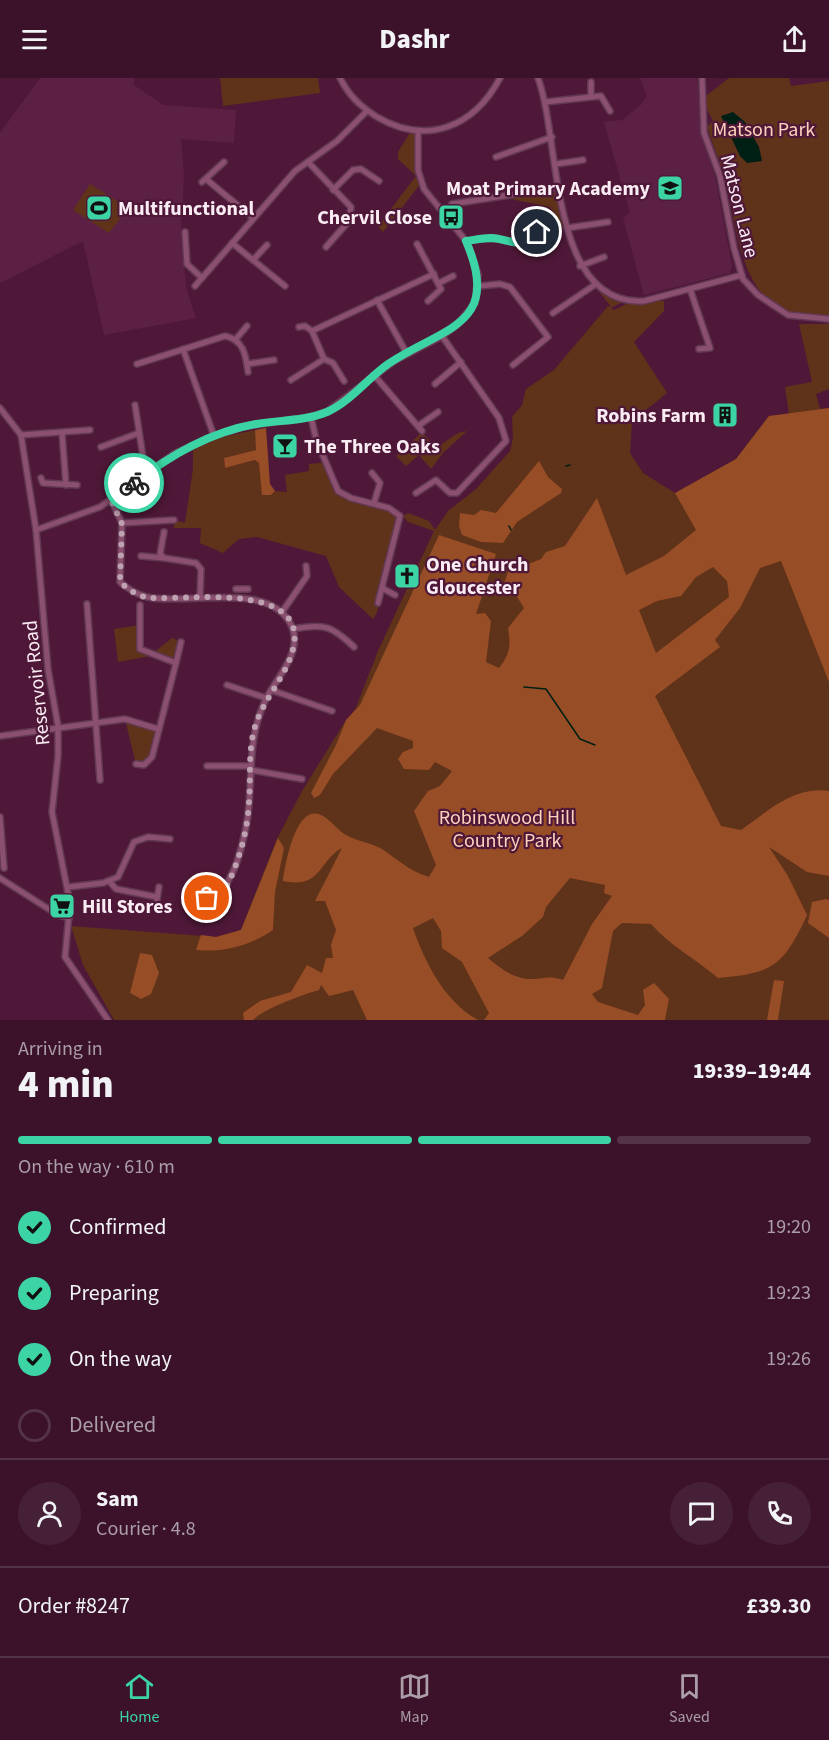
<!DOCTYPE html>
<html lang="en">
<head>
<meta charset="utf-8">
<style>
	:root { --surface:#3b122a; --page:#462036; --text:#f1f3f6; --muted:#ac9ea8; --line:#543247; --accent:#3cd4a4 }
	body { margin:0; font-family:"Source Sans 3",sans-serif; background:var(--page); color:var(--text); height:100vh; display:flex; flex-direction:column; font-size:22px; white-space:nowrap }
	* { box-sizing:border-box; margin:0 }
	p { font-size:20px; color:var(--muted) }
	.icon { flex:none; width:33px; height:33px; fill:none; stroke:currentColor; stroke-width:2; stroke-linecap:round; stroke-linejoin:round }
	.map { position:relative; height:942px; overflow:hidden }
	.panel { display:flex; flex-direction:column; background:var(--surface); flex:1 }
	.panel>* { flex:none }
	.pin { position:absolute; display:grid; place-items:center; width:51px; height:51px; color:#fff; margin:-26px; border:3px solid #fff; border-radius:50%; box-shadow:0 2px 6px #0007 }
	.courier { position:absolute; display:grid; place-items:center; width:60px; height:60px; margin:-30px; border:4px solid #3cd4a4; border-radius:50%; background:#fff; color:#222; box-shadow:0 2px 8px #0007 }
	.overview em { font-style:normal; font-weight:800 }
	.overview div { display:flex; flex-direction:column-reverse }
	.overview { display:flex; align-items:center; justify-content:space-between; height:102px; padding:0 18px }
	h1 { font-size:39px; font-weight:800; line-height:45px }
	.bar { display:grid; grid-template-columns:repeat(4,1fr); gap:9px 6px; align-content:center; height:72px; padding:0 18px }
	.bar i { height:8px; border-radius:4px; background:var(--line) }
	.bar .selected { background:var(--accent) }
	.bar p { grid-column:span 4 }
	.line { display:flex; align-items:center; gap:15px; padding:0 18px; border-top:2px solid var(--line) }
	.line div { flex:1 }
	.round { display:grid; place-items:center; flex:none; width:63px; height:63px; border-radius:32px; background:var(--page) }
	ol { padding:0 18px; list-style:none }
	li { display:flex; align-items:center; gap:18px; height:66px }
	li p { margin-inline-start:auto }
	li .icon { padding:6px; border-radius:50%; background:var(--accent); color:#111; stroke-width:4 }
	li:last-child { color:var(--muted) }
	li i { width:33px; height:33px; border:3px solid var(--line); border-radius:50% }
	header { display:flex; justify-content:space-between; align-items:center; height:78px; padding:0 18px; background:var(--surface); font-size:27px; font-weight:800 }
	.dock { display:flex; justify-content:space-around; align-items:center; height:84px; border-top:2px solid var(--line); background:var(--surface); font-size:16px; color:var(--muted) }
	.dock a { display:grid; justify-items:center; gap:3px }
	.dock .selected { color:var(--accent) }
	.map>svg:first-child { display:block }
	.built { fill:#5d2045 }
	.green { fill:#5f321a }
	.forest { fill:#974d25; fill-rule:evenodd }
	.water { fill:#001f14 }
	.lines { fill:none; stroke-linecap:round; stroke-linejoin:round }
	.stream { stroke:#001f14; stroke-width:1.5 }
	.street-casing { stroke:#623953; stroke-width:8 }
	.street { stroke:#8b4f70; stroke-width:5 }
	.done { stroke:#bea2b2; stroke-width:6; stroke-dasharray:0 10.8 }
	.route { stroke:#3cd4a4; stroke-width:8 }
	.labels { text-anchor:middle; stroke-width:4.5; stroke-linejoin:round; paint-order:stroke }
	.park-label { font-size:20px; fill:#fdd2bd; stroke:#4f1838 }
	.poi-label { font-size:20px; font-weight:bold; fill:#faecf3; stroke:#4f1838; text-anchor:start }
	.street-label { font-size:20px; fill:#faecf3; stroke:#4f1838 }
</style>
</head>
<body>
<header><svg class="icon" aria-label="menu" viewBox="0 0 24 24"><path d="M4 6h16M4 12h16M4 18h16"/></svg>Dashr<svg class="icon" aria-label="share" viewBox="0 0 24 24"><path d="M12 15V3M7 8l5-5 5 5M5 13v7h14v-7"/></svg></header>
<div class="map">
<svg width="829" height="942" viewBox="0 0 829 942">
	<rect width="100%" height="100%" fill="#4f1838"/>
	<g class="built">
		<polygon points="40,0 134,0 134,7 163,27 236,32 234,65 181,61 184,97 181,153 184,186 186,210 196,240 104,257 83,163 0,205 0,55"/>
		<polygon points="640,0 697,0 702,59 715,98 732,188 730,195 644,217 623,140 630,135 604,44 622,42 641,27 647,18"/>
	</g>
	<g class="green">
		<polygon points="220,0 318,0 320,15 223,28"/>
		<path d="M729,0H789L791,8L829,3V240C817,239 804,238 792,235C745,220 739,165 730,124L732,119L708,52V48L713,43L702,21Z"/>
		<polygon points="411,53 418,53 419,97 416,98 421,105 383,154 378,148 416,98 398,81 398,74"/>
		<polygon points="90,106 125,128 120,141 109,155 73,132"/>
		<polygon points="552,113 558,116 565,153 550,129 511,121 491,122"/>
		<polygon points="600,210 627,222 611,230 614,232 633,223 633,226 644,223 664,223 664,233 634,264 667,315 632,343 630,375 643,395 675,415 736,381 769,338 789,336 785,309 812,304 799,246 829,246 829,311 816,316 820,331 829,330 829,942 114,942 83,887 71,848 216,859 241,852 276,763 302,713 346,642 355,632 378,573 434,453 408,444 403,438 408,435 429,443 435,452 448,433 476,411 510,373 513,360 512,339 522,327 526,311 554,292 608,228 611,229 597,211"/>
		<polygon points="255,352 257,372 224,380 225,390 255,382 260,385 271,417 275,413 287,414 285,397 309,393 309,386 328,384 338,413 398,435 377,535 373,541 339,509 326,478 257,459 239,461 223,475 200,465 201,450 174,450 174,442 185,445 193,391 193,372 217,360"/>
		<polygon points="467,353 443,375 431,391 419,377 406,388 396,378 420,356 424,356 436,370 458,355"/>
		<polygon points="140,547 141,571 152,576 172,560 181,564 176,585 156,577 118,584 114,551"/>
		<polygon points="125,641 158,651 149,684 136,686"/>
	</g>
	<g class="forest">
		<path d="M829,330V604L781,483L760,490L740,530L715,562L720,569L655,618L721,748L741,752C768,733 794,708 829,713V798L807,794L769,769L788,798L807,837C784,887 773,896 718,900C696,881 670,868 651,846L622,845L613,853L602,910L592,916L598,924L638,937L645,927L643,912L654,905L669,921L665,942H484L489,935L462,884L442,870L441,853L433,840L413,850C425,885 445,924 478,942H367L353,912L329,918L321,907L319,912C302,917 265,930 253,942H244L243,935L260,923L291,914L307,887L322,895L326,880H333L331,867L336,852L325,823H315L342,770C318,783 322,811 283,803C285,787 296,722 323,738C332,743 339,754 348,758C357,763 372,765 382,771C398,782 410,793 429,799L436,787L414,733L428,713L440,708L452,693L435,684L429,692L404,691L398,681L403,674L413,670V663L377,650L333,696L320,717L314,720L311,715L336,667L346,642L360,627L439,457L496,476L476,536L485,535L491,543L486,584L499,590C510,576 511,568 508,550L524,530L514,514L503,508L508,494L541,481L546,474L565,468L597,420L626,497L664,478L696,452L675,415L736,381L769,338ZM713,489L727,503L729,519L656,575L639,532L657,523L681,518L696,499ZM570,800L605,807L604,815L612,818L592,846L563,902C548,897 545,901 531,901C514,901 500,890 488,880L522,858L543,839L546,829Z"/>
		<polygon points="266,350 270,406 275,413 271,417 262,417 259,385 255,382 225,390 224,380 256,372 255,352"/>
		<polygon points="539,383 548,399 562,411 561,415 517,444 503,465 481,464 462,457 459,448 460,435 474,437 481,432 496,435"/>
		<path d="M278,760L284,770L275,814L273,852C251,867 223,875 196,872L201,857L216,859L241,852Z"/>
		<polygon points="826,821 829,822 829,860 808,845 812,824"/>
		<polygon points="140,875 152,877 159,895 151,916 141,921 130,915"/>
		<polygon points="774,902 784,903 778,942 767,942"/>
	</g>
	<polygon class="water" points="733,34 745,44 759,69 762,83 747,85 740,78 721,38"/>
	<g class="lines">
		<g class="stream">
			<polyline points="566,388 570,387"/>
			<polyline points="509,448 511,452"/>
			<polyline points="524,609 546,611 580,661 595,667"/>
		</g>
		<defs>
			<g id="street">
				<path d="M340,0C349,18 360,28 377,39C427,68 474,49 500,0"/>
				<path d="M538,0C561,61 548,229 644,223L742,197"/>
				<polyline points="702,0 704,55 720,98 734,170 743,201 758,217 788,237 829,241"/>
				<polyline points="591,4 591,18"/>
				<polyline points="545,24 601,18 610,33"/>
				<polyline points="496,79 552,59"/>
				<polyline points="308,84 351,129 349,143 326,169"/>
				<polyline points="556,86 583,82"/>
				<polyline points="206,101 253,140"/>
				<polyline points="202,104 224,84"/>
				<polyline points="333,112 353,92 361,91 379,103"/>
				<polyline points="452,126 560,109"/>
				<polyline points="567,150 608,144"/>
				<polyline points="185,154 187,186 202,200"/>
				<path d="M466,163C474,162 483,160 491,160C511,161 520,173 537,154"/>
				<polyline points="232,165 285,208"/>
				<polyline points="417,166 441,211 428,223"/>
				<polyline points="253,182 267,167"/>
				<polyline points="580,188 604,179"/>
				<polyline points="439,205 453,198"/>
				<polyline points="195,208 295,93 337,63 367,33"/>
				<polyline points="479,208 500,206 510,209 548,259 513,287"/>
				<polyline points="690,211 710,270 699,271"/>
				<polyline points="377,222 406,274"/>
				<polyline points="553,235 596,206"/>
				<polyline points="299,249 305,248 312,253"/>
				<polyline points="236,261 247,248"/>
				<polyline points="183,271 214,358"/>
				<polyline points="324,281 333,285 344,303"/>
				<path d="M137,286L225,258C243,261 246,277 248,294"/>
				<polyline points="247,286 274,282"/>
				<polyline points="374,297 422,353"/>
				<polyline points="291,302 324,281 312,253 434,196"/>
				<polyline points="435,306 461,284"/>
				<polyline points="135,327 143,379 151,392"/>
				<polyline points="0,330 21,357 36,452 48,591 58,648 58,678 52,734 70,825 65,879 108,942"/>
				<polyline points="311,339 316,361 338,413 351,420 389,430 400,438 378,525"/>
				<polyline points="418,348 438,334"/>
				<polyline points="62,355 66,407"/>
				<polyline points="21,357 90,352"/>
				<polyline points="101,369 139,355"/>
				<polyline points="372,395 380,405 374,425"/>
				<polyline points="41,400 43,405 77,407"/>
				<polyline points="416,415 436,402 450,415 457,415 506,363 499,340 442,258"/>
				<path d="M111,422L122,445L120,504C129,512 136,516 147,519C185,528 272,501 292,549C303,575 275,601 265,623C249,657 252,690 249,726C248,746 243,765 237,784C232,800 217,817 216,834"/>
				<polyline points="122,445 174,442"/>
				<polyline points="36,452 100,429 174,376 214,358 246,348 311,339 328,333 394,283 442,258 457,247 475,225 478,196 466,163 424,111 418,92 418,53"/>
				<polyline points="164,454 160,476 164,480 196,485 201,491 200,519"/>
				<polyline points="141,478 164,480"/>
				<polyline points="382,510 395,517"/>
				<polyline points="236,511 248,511"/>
				<polyline points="87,526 100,702"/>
				<polyline points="282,534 307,498 306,488"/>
				<path d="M293,551C324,545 332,548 354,569"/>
				<polyline points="176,585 181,564"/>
				<polyline points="227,607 266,620"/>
				<polyline points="271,612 332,633"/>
				<polyline points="0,658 125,641 158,651"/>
				<polyline points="136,686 144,687 152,679 176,585 140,571 140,527"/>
				<polyline points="207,688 251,688"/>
				<polyline points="251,692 302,701"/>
				<polyline points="0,739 4,790"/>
				<polyline points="0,800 58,837 69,840"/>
				<polyline points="110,804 116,811 157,819"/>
				<polyline points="68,809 103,805 118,799 134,764 148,759 170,761"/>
				<polyline points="208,820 219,823"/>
				<polyline points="156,828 159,809"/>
			</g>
		</defs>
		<use href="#street" class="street-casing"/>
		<use href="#street" class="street"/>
	</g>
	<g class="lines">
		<path class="done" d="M134,405L111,422L122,446L120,504C129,512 138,519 152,520C185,522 304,504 294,566C289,597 262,621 254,652C248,675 251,700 249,724C247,760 236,793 219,823L207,820"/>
		<path class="route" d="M134,405C171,377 210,354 256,346C280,342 305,343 327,334C351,323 367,301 388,286C443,249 503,248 466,163C474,162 483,160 491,160C511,161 520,173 537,154"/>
	</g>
	<defs>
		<symbol id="school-square" viewBox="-11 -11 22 22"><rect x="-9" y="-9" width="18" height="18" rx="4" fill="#3cd4a4" stroke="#4f1838"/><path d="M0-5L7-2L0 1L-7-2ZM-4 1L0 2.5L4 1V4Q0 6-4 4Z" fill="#111"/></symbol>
		<symbol id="stadium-square" viewBox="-11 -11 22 22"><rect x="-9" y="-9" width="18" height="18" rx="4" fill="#3cd4a4" stroke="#4f1838"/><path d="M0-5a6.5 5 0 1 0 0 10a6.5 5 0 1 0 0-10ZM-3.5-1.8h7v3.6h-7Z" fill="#111"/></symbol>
		<symbol id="bus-square" viewBox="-11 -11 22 22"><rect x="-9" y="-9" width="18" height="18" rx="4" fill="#3cd4a4" stroke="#4f1838"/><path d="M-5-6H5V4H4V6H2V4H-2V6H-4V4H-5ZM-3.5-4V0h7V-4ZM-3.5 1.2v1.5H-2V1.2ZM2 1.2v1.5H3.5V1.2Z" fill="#111"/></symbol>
		<symbol id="building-square" viewBox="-11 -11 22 22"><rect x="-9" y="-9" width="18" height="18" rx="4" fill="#3cd4a4" stroke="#4f1838"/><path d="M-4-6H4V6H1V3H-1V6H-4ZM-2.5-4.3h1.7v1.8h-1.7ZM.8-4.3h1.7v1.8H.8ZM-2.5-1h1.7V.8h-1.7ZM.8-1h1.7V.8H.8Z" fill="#111"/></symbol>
		<symbol id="bar-square" viewBox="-11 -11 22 22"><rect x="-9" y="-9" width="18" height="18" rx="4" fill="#3cd4a4" stroke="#4f1838"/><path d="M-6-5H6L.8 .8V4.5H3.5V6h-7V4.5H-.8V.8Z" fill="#111"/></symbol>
		<symbol id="church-square" viewBox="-11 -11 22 22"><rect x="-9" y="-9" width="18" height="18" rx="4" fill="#3cd4a4" stroke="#4f1838"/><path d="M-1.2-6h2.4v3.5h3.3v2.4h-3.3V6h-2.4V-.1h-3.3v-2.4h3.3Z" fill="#111"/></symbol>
		<symbol id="supermarket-square" viewBox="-11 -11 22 22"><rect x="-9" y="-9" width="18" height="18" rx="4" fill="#3cd4a4" stroke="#4f1838"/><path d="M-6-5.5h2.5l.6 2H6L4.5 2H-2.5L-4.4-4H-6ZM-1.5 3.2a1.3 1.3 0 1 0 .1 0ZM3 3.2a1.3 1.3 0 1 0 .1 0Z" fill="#111"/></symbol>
	</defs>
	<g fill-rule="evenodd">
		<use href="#school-square" x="655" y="95" width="30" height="30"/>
		<use href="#stadium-square" x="84" y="115" width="30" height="30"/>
		<use href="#bus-square" x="436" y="124" width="30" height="30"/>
		<use href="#building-square" x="710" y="322" width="30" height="30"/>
		<use href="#bar-square" x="270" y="353" width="30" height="30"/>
		<use href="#church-square" x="392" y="483" width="30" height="30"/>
		<use href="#supermarket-square" x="47" y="813" width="30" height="30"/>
	</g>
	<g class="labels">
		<g class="park-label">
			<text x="764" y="58">Matson Park</text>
			<text x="507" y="746">Robinswood Hill<tspan x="507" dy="23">Country Park</tspan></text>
		</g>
		<g class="poi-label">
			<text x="650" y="117" text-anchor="end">Moat Primary Academy</text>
			<text x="118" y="137">Multifunctional</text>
			<text x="432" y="146" text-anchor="end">Chervil Close</text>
			<text x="706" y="344" text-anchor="end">Robins Farm</text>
			<text x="304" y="375">The Three Oaks</text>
			<text x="426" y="493">One Church<tspan x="426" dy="23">Gloucester</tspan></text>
			<text x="82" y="835">Hill Stores</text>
		</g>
		<g class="street-label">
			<text transform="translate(740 128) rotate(76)" y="7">Matson Lane</text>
			<text transform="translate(36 605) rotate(-96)" y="7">Reservoir Road</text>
		</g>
	</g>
</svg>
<div class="pin" style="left:207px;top:820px;background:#ea580c"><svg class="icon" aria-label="bag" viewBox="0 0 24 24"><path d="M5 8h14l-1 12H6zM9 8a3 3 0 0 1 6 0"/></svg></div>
<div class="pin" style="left:537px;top:154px;background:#1f2937"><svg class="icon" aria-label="home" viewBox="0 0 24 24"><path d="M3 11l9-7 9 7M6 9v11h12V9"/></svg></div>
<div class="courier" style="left:134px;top:405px"><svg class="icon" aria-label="bike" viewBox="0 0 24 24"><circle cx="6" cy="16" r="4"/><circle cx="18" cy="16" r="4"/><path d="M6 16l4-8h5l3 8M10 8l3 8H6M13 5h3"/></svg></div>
</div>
<section class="panel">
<div class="overview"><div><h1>4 min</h1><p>Arriving in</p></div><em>19:39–19:44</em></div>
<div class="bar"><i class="selected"></i><i class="selected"></i><i class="selected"></i><i></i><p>On the way · 610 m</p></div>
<ol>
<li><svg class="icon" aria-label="check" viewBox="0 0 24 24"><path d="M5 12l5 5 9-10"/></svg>Confirmed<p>19:20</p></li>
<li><svg class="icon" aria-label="check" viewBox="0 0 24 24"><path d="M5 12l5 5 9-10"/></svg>Preparing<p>19:23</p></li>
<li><svg class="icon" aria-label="check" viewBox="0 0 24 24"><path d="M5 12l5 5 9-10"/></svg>On the way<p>19:26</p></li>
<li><i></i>Delivered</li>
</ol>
<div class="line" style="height:108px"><a class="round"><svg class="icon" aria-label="person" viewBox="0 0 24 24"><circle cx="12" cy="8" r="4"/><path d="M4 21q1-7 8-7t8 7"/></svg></a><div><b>Sam</b><p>Courier · 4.8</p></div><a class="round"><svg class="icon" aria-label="chat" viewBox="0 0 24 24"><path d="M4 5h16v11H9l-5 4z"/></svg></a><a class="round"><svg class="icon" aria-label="phone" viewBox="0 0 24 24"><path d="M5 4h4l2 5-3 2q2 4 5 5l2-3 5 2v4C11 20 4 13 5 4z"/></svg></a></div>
<div class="line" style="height:78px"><div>Order #8247</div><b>£39.30</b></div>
</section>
<nav class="dock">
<a class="selected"><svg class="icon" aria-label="home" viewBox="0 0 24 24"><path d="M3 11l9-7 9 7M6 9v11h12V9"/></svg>Home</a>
<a><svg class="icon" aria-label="map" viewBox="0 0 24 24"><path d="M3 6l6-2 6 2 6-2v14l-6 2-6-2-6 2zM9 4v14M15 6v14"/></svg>Map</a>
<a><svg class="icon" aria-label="saved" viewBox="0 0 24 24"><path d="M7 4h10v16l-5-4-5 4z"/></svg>Saved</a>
</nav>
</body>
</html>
